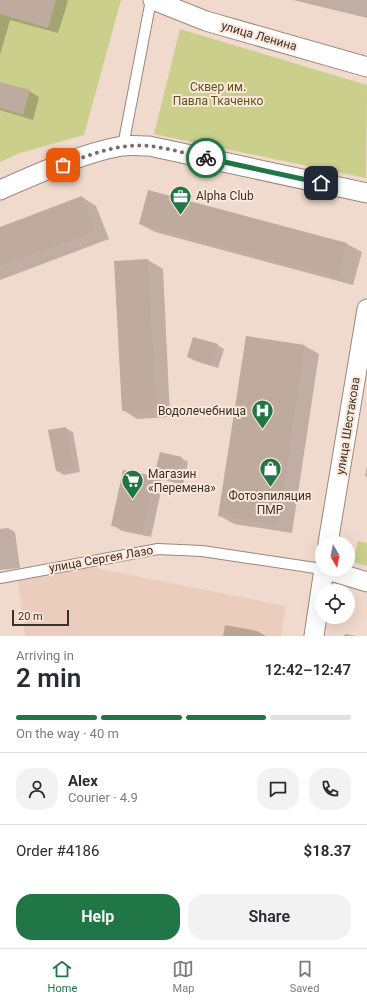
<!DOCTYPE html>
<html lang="en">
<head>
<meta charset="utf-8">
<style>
	:root { --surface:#fff; --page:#f2f2f3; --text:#2b2b33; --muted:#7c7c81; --line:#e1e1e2; --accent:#217648 }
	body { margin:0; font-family:Roboto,sans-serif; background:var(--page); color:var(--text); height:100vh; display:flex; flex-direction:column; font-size:15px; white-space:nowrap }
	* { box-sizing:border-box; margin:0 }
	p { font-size:13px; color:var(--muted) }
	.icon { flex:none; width:22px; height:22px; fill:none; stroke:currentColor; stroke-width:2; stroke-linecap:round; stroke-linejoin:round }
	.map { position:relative; height:636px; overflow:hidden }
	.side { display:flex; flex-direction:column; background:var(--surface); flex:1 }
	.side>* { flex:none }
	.needle { width:26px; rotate:170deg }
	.controls { position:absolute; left:315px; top:536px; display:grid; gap:8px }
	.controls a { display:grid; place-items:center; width:40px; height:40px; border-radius:50%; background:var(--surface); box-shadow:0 4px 16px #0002; font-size:20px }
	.scale { position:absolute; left:12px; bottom:10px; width:57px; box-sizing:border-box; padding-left:4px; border:2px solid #39312c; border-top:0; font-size:11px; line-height:14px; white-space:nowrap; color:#39312c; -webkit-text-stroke:3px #fde7da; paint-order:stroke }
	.pin { position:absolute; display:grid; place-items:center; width:34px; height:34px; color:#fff; margin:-17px; border-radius:8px; box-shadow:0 2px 6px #0006 }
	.courier { position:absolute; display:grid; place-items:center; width:40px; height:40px; margin:-20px; border:3px solid #217648; border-radius:50%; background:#fff; color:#222; box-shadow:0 1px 5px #0007 }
	.summary em { font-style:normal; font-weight:600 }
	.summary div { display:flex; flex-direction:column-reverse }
	.summary { display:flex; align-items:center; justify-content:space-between; height:68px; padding:0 16px }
	h1 { font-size:26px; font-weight:600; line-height:30px }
	.bar { display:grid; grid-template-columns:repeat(4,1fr); gap:6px 4px; align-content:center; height:48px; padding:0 16px }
	.bar i { height:5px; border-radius:3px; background:var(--line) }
	.bar .on { background:var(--accent) }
	.bar p { grid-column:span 4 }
	.line { display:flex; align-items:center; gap:10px; padding:0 16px; border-top:1px solid var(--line) }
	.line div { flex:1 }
	.round { display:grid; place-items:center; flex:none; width:42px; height:42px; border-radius:16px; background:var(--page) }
	.primary-button { display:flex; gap:8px; margin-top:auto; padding:8px 16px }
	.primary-button a { flex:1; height:46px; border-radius:16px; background:var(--accent); color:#fff; font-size:16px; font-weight:600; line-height:46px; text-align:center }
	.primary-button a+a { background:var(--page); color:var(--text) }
	.dock { display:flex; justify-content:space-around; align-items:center; height:56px; border-top:1px solid var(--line); background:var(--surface); font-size:11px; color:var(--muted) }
	.dock a { display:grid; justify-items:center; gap:2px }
	.dock .on { color:var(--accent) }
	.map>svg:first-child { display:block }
	.built { fill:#eacdbc }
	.green { fill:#cbcf8c }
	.shadow { fill:#0003 }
	.building { fill:#bfaa9e }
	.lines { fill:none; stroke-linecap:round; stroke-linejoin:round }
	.service-casing { stroke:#9b877c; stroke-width:12 }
	.minor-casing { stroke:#9b877c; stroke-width:21 }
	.service { stroke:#fff; stroke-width:10 }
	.minor { stroke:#fff; stroke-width:19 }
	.done { stroke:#796c64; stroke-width:4; stroke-dasharray:0 7.2 }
	.route { stroke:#217648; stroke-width:5 }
	.labels { text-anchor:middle; stroke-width:4; stroke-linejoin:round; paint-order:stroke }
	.street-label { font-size:12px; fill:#39312c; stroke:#fde7da }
	.park-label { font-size:12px; fill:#57581a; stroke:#fde7da }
	.poi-label { font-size:12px; fill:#39312c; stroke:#fde7da; text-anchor:start }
</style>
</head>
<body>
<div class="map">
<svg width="367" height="636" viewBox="0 0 367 636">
	<rect width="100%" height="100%" fill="#f0dacd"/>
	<polygon class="built" points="79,565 286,606 281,636 25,636 17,575"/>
	<g class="green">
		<polygon points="0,0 121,0 84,135 20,153 0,162"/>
		<polygon points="180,29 367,85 366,178 154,134"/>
		<polygon points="358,541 367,543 367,566 353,562"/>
	</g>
	<g class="shadow">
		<polygon points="0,0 67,0 68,1 58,33 10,20 0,55"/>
		<polygon points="293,0 367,0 367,18"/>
		<polygon points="0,83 29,91 39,97 33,120 0,110"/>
		<polygon points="149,192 347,244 362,252 353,285 155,232 140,224"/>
		<polygon points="82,197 96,206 109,239 0,280 0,228"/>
		<polygon points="148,260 163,269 170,417 137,419 123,410"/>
		<polygon points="217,345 224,349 218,368 195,361 188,357"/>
		<polygon points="305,346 319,354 292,533 234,524 220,516"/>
		<polygon points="65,428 73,432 80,472 64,475 57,471"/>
		<polygon points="161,453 181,458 188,462 183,485 157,478 163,482 151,537 122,531 112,525 124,471 155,477"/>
		<polygon points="367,466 367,477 365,476"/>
		<polygon points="8,528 15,532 20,568 0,570 0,529"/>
		<polygon points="225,625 257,631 266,636 223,636"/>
		<polygon points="345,634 357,636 344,636"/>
	</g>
	<g class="building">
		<polygon points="0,0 56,0 48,28 0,14"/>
		<polygon points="0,82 30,90 23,115 0,108"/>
		<polygon points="148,190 347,243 338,277 139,224"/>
		<polygon points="82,196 95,231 0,266 0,227"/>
		<polygon points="148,259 156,409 122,411 114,261"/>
		<polygon points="246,336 305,345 278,525 218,516"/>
		<polygon points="193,337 218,344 211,365 187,357"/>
		<polygon points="66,427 73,468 56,471 48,430"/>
		<polygon points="160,452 182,457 176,481 154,476"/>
		<polygon points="123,470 154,476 142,532 111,526"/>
	</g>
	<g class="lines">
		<defs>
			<g id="service">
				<polyline points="123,146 151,0"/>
				<polyline points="0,578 158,549 202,551 322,569"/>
			</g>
			<g id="minor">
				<polyline points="153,0 206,21 367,67"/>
				<path d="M0,190C37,174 82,153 122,146C130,145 140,146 149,146L367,193"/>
				<polyline points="328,543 367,309"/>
				<polyline points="324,569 367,582"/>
				<polyline points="314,636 324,569"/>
			</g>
		</defs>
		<use href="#service" class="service-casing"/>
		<use href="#minor" class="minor-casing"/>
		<use href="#service" class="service"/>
		<use href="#minor" class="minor"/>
	</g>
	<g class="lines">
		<path class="done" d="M63,165C91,154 120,143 149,146C168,148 188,154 206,158"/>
		<polyline class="route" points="206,158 321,183"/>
	</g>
	<defs>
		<symbol id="office-pin" viewBox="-11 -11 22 30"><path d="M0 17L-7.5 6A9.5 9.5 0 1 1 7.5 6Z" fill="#217648" stroke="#fde7da"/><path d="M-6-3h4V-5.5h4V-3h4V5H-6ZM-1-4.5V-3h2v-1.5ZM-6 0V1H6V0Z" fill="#fff"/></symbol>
		<symbol id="hospital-pin" viewBox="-11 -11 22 30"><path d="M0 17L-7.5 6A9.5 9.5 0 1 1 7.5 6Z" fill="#217648" stroke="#fde7da"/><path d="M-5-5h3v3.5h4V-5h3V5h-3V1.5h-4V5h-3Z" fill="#fff"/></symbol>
		<symbol id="shop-pin" viewBox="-11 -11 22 30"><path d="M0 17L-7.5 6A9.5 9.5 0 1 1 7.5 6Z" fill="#217648" stroke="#fde7da"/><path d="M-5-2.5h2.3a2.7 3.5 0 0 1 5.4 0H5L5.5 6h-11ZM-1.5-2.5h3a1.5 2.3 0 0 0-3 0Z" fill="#fff"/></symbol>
		<symbol id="supermarket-pin" viewBox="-11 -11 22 30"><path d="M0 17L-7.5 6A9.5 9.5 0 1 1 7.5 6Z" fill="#217648" stroke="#fde7da"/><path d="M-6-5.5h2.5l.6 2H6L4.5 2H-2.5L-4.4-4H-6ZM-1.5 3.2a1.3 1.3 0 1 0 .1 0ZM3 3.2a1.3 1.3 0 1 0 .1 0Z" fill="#fff"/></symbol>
	</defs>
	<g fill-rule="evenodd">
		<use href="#office-pin" x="168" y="184" width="25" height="34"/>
		<use href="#hospital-pin" x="250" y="398" width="25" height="34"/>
		<use href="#shop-pin" x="258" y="456" width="25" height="34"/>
		<use href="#supermarket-pin" x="120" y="468" width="25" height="34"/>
	</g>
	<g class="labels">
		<g class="street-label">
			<text transform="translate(259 36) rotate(16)" y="4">улица Ленина</text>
			<text transform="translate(348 426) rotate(-81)" y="4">улица Шестакова</text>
			<text transform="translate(101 559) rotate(-10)" y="4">улица Сергея Лазо</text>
		</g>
		<g class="park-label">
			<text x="218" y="91">Сквер им.<tspan x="218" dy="14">Павла Ткаченко</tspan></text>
		</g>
		<g class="poi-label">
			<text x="196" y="200">Alpha Club</text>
			<text x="246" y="415" text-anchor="end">Водолечебница</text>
			<text x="148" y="478">Магазин<tspan x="148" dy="14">«Перемена»</tspan></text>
			<text x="270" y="500" text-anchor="middle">Фотоэпиляция<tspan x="270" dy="14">ПМР</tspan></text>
		</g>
	</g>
</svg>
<div class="controls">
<a><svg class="needle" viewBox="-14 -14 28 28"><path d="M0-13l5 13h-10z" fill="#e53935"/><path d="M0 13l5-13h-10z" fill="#7c7c81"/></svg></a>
<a><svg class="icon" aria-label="locate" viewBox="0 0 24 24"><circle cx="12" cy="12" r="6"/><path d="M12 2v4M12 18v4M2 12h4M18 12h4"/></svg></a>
</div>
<div class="scale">20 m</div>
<div class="pin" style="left:63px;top:165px;background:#ea580c"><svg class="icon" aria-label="bag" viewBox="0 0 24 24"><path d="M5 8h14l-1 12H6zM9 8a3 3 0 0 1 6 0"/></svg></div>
<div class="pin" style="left:321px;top:183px;background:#1f2937"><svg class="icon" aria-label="home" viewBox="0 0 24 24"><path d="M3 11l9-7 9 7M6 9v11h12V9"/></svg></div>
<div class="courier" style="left:206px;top:158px"><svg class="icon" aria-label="bike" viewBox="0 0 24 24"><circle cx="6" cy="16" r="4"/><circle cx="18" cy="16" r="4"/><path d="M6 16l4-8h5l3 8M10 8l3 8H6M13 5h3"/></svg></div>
</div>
<section class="side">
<div class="summary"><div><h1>2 min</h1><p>Arriving in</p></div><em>12:42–12:47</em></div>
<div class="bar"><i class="on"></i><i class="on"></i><i class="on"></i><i></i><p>On the way · 40 m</p></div>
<div class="line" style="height:72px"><a class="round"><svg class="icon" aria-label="person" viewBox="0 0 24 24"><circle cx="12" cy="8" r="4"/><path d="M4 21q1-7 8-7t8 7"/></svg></a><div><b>Alex</b><p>Courier · 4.9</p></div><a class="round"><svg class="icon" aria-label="chat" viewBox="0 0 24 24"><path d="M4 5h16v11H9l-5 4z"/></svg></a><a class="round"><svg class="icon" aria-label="phone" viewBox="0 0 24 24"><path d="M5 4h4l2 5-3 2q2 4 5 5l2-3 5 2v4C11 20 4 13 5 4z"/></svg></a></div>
<div class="line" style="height:52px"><div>Order #4186</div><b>$18.37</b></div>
<div class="primary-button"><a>Help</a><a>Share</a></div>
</section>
<nav class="dock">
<a class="on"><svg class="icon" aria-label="home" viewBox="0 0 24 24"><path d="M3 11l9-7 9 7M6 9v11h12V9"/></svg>Home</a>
<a><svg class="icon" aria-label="map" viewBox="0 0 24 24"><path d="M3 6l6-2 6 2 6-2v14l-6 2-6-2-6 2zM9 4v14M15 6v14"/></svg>Map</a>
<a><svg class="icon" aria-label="saved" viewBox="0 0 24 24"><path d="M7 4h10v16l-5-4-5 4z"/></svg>Saved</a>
</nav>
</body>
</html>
